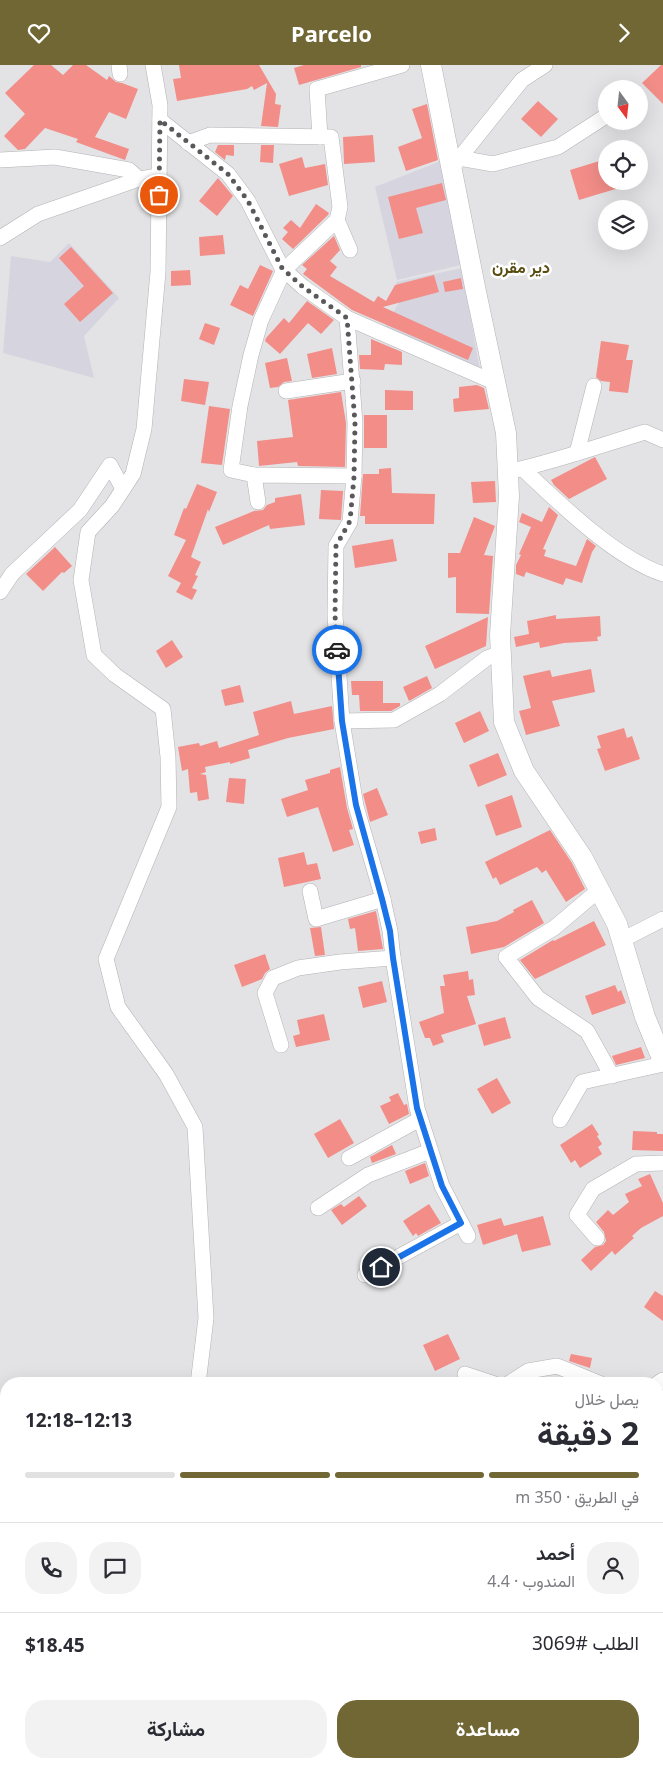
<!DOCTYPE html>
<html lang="ar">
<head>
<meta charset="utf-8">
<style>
	:root { --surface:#fff; --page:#f2f2f3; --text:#2b2b33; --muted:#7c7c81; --line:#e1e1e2; --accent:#706734 }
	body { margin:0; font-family:"Noto Sans",Vazirmatn,sans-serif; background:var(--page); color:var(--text); direction:rtl; height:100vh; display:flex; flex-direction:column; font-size:19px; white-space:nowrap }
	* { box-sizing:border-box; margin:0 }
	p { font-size:16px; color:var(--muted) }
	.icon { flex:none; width:28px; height:28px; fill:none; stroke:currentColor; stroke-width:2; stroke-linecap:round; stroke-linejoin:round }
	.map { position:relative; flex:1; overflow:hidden; direction:ltr }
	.details { position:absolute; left:0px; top:1312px; width:664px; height:391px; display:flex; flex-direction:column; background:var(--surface); border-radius:20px 20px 0 0; box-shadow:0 5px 20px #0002; direction:rtl }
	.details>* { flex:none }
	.needle { width:32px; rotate:165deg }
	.fabs { position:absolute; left:598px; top:15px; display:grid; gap:10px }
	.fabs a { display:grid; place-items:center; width:50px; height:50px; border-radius:50%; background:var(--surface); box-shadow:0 5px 20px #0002; font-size:25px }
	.pin { position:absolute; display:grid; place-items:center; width:42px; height:42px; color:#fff; margin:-21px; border:2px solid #fff; border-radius:50%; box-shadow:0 1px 5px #0007 }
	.courier { position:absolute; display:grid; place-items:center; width:50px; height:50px; margin:-25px; border:4px solid #1a73e8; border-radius:50%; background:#fff; color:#222; box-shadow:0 1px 6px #0007 }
	.overview em { font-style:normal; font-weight:700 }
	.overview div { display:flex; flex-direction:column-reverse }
	.overview { display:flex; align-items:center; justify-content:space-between; height:85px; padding:0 25px }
	h1 { font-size:32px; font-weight:700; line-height:38px }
	.bar { display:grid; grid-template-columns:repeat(4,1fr); gap:8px 5px; align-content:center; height:60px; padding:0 25px }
	.bar i { height:6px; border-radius:4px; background:var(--line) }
	.bar .current { background:var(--accent) }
	.bar p { grid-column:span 4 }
	.line { display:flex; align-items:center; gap:12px; padding:0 25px; border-top:1px solid var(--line) }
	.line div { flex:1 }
	.round { display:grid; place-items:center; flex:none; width:52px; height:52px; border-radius:20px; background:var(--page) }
	.button { display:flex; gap:10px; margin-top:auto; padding:10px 25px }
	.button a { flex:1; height:58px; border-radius:20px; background:var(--accent); color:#fff; font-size:20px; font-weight:700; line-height:58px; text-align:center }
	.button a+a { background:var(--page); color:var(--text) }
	header { display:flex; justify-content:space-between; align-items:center; height:65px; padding:0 25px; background:var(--accent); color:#fff; font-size:22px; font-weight:700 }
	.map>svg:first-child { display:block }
	.built { fill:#d6d5df }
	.building { fill:#f28d88 }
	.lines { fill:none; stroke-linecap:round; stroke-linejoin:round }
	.street-casing { stroke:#b3b3b6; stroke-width:16 }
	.secondary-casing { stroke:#b3b3b6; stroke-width:21 }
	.street { stroke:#fff; stroke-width:15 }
	.secondary { stroke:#fff; stroke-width:20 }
	.done { stroke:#59595b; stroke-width:5; stroke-dasharray:0 9 }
	.route { stroke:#1a73e8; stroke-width:6 }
	.labels { text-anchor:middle; stroke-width:5; stroke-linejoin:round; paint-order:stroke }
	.quarter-label { font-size:16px; font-weight:bold; fill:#584d0e; stroke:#fff }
</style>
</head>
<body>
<header><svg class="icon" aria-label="forward" viewBox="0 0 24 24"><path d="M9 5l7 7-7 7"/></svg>Parcelo<svg class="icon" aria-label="heart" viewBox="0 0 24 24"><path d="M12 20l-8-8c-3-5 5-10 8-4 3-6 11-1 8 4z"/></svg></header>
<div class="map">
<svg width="663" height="1703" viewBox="0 0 663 1703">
	<rect width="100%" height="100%" fill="#e3e3e6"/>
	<g class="built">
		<polygon points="443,95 461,200 397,215 375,122"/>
		<polygon points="69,178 119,233 84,271 94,313 3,288 11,191 50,197"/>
		<polygon points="462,203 480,306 384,263 401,234 396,217"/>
	</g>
	<g class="building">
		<polygon points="34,0 51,0 63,10 73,0 86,0 107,15 109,11 116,17 122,18 138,24 126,54 109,47 95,72 129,84 125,95 76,77 78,74 45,63 25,84 18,85 4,71 25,49 5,28"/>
		<polygon points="179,0 259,0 276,29 275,39 281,40 278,62 261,61 267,18 254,25 252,21 247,24 177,36 173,14 181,13"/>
		<polygon points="304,0 361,0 361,2 299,20 294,3"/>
		<polygon points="661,0 663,0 663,39 642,18"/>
		<polygon points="538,36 558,54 541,72 521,54"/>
		<polygon points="427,39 438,95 406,106 398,82 422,73 412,44"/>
		<polygon points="373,70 375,97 344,99 343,72"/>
		<polygon points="218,80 234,80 234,91 226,90 225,95 215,87"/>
		<polygon points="261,80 274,80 273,98 260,97"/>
		<polygon points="302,92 305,103 325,99 328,120 289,131 279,99"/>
		<polygon points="606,94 606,116 632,116 632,119 579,135 570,105"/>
		<polygon points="218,113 233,131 217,151 199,136"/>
		<polygon points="442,118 446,135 416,143 423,168 399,174 388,132"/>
		<polygon points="316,139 329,148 328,150 293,184 282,174 288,167 283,163 291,155 300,163"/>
		<polygon points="223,170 225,189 200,191 199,172"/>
		<polygon points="334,171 340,185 330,196 337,202 330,211 374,237 378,231 386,236 395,220 434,210 439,227 383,242 473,283 468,295 352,245 303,209 307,204 302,200"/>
		<polygon points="71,182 113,228 80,257 64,239 84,221 59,193"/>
		<polygon points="260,200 273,206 253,251 230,240 240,220 248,224"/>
		<polygon points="190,205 191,220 171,221 171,206"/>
		<polygon points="461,213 463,224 445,227 443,217"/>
		<polygon points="307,236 334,255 321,269 308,258 280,289 265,276 266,273 284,253 289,258"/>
		<polygon points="205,258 220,263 214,280 199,274"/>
		<polygon points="371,274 402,287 402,300 385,299 384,305 360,304 359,290 371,290"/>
		<polygon points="601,276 629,280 626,295 633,295 628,328 609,326 610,317 601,316 596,312"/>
		<polygon points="332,283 337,309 312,313 307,289"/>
		<polygon points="287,293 292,316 284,317 278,322 270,323 265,298"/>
		<polygon points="184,314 209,317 205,340 181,336"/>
		<polygon points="477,320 484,323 489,344 454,347 453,334 459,333 459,322"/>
		<polygon points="385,325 413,326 413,345 385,345"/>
		<polygon points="341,327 346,358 345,402 298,401 297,397 259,401 257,376 293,372 288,335"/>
		<polygon points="209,341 230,344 222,400 201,398"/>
		<rect x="364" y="350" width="23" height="33"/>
		<polygon points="595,392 607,414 569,434 554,420 551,415"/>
		<polygon points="391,403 392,428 435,429 434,459 365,459 365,451 360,451 363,409 379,409 379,404"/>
		<polygon points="495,416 496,437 473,438 471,417"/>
		<polygon points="197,419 217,427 209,447 208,444 191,492 201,497 195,510 198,511 192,523 197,525 192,535 176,527 181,518 168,511 186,475 174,470 184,443 186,444"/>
		<polygon points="321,425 343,426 341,455 319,454"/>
		<polygon points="301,429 305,460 270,464 269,460 223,480 215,462 254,446 263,445 267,440 275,437 275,433"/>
		<polygon points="549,442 558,450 543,484 546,485 544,491 576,501 587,474 596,481 592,487 582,518 566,513 563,520 526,507 524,512 516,509 516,500 521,490 519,489 531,462 519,457 522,448 542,457"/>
		<polygon points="474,452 495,461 484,490 493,491 489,549 456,548 456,512 448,513 448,488 460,488"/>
		<polygon points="393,474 397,496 355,503 352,481"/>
		<polygon points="55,482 72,501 64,508 62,507 43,526 26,509"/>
		<polygon points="556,550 556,554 600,551 601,571 597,572 598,576 564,578 540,583 539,577 516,582 514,572 529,569 527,556"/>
		<polygon points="488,552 486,581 435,604 425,581"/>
		<polygon points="172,575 183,592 166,603 156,586"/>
		<polygon points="591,604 595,627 552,636 560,661 526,670 519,646 531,643 523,611 550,605 552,612"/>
		<polygon points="427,611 432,623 409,636 403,622"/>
		<polygon points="351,616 383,616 383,638 400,638 400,641 391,646 360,646 359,630 352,630"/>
		<polygon points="240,620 244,637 225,641 221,625"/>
		<polygon points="291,636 294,649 332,641 334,664 288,673 248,685 250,693 230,699 230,697 205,702 206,707 200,709 206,710 209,734 198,736 197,727 190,728 188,704 182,706 178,682 199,678 200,681 217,676 219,683 259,670 253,647"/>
		<polygon points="480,646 489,666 464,678 455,658"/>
		<polygon points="624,663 627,673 632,671 640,694 605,706 597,684 601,683 597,671"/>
		<polygon points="498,688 507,710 478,722 469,700"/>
		<polygon points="340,702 347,743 353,764 349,765 354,780 333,787 318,742 287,752 281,734 308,725 305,715 330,708 330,705"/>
		<polygon points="229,713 246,714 244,739 226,737"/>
		<polygon points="377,723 388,750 370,757 363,729"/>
		<polygon points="512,730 522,762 496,771 485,740"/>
		<polygon points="435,763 437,775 421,779 418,767"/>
		<polygon points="550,765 572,798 585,824 566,837 546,805 542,808 537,802 500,820 496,812 493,814 485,797"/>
		<polygon points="304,787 307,800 317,798 321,814 284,822 278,793"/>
		<polygon points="532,835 544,858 504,882 471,889 466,862 497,856 514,847 513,845"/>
		<polygon points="376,846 383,884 358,886 355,863 350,864 348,854"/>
		<polygon points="594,856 606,880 535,914 520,895 553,875 554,876"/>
		<polygon points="321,862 325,890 315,891 310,863"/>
		<polygon points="265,889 270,904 265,908 262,914 242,922 234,900"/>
		<polygon points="468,906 469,915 473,914 475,930 467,931 476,959 441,970 444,977 433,981 430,973 425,973 419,957 444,948 440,921 445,921 443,910"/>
		<polygon points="382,916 387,937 363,943 358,922"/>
		<polygon points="615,920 618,927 621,925 626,938 592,950 585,931"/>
		<polygon points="324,949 330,975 296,982 293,971 300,969 297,955"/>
		<polygon points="505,952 511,973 484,981 478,960"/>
		<polygon points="641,982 645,993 616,1000 612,991"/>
		<polygon points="497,1013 511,1038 492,1049 477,1024"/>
		<polygon points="398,1028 404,1040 407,1039 409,1049 389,1059 380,1041 391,1036 389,1032"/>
		<polygon points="340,1054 354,1078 328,1093 314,1069"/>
		<polygon points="592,1059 599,1070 597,1071 602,1079 598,1082 602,1089 580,1103 575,1095 571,1098 560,1080"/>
		<polygon points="633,1066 657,1067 657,1069 663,1069 663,1086 632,1085"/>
		<polygon points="392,1080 396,1089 372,1098 370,1092"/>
		<polygon points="425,1098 429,1111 410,1119 405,1106"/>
		<polygon points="650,1109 663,1138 663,1151 641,1163 632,1171 634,1173 615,1190 612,1186 591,1206 581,1195 595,1182 603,1180 606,1176 604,1167 596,1157 608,1145 613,1150 629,1137 625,1129 642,1121 638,1114"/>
		<polygon points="359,1131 367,1141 342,1160 331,1145 341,1139 344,1142"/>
		<polygon points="429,1139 441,1158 418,1171 416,1168 413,1171 403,1156"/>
		<polygon points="543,1151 551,1180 522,1187 517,1169 483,1180 477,1160 501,1153 504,1161"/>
		<polygon points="655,1226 663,1231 663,1256 644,1242"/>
		<polygon points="448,1269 460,1294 435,1306 423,1280"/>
		<polygon points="571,1289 592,1293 590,1303 569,1296"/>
	</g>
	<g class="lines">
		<defs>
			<g id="street">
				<polyline points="119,0 120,9"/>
				<polyline points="153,0 160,40 158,207 144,364 133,409 112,441 88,467 81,515 94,590 115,610 163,644 168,692 169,742 106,894 118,942 166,1009 195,1062 206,1253 198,1319"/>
				<polyline points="160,55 228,109 248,136 282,203 303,222 347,253 496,318"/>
				<polyline points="320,72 317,24 402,0"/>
				<polyline points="188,78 210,70 331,72 340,142 337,155"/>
				<polyline points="459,93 493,99 558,82 606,51"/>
				<polyline points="0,95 55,92 129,105 139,114"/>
				<polyline points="454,100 522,15 545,0"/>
				<polyline points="0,173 38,149 139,114 159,111"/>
				<polyline points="347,253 355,358 354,411 350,457 336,481 335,550 342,656 356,741 383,834 390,866 393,893 417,1043 442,1121 468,1171"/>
				<polyline points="286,326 353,316"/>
				<polyline points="577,388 594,321"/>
				<path d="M523,404C559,438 615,493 663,509"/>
				<path d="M516,405C560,395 602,380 645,367L663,375"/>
				<polyline points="254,410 231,405 240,341 251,290 261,255 284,205 337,155 350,185"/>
				<polyline points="258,437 254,410 354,411"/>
				<polyline points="0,527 12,509 80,445 110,400 123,424"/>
				<polyline points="342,656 394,655 440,629 487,593 501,588"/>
				<polyline points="599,825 554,863 506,892 538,933 587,966 612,1011"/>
				<polyline points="310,826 316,854 383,834"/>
				<polyline points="622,875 663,854"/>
				<polyline points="281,980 265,928 273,913 298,903 340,897 393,893"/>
				<polyline points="560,1055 582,1017 663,999"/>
				<polyline points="349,1093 420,1054"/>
				<polyline points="318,1143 368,1110 430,1086"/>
				<polyline points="597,1173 577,1150 593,1124 636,1099 663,1098"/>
				<polyline points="365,1210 461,1158"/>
				<polyline points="465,1309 495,1319"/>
				<polyline points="508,1319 528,1306 557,1301 601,1319"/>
				<polyline points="657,1319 663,1315"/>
				<polyline points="0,1581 6,1577"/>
			</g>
			<polyline id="secondary" points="431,0 476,227 506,368 509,431 500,570 504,657 524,706 582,792 617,859 645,952 663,996"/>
		</defs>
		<use href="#street" class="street-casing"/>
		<use href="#secondary" class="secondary-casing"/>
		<use href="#street" class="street"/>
		<use href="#secondary" class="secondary"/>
	</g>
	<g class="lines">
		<polyline class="done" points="159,130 160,55 228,109 248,136 282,203 303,222 347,253 355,358 354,412 350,456 336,481 335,550 337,585"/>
		<polyline class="route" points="337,585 342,656 356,740 382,834 390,866 393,893 417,1043 442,1121 461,1158 381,1202"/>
	</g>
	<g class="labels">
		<g class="quarter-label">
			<text x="521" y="208">دير مقرن</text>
		</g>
	</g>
</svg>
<div class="fabs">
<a><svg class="needle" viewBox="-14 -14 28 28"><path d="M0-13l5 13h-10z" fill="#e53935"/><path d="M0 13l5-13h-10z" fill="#7c7c81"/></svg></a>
<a><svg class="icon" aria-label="locate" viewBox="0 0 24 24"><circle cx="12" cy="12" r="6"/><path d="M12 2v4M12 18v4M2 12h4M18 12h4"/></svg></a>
<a><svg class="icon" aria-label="layers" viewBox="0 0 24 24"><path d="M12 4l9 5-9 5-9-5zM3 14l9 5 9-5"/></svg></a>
</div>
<div class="pin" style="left:159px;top:130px;background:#ea580c"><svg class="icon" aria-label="bag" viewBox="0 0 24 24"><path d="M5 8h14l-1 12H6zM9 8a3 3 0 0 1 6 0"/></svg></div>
<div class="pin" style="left:381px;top:1202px;background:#1f2937"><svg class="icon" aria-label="home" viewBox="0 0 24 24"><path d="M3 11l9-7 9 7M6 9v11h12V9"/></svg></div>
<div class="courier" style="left:337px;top:585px"><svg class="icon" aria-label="car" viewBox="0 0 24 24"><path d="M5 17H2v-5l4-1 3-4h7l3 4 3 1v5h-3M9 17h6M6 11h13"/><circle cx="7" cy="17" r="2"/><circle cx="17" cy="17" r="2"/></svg></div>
<section class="details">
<div class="overview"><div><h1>2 دقيقة</h1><p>يصل خلال</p></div><em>12:13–12:18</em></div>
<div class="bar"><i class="current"></i><i class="current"></i><i class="current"></i><i></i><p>في الطريق · 350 m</p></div>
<div class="line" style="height:90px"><a class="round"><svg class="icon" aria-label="person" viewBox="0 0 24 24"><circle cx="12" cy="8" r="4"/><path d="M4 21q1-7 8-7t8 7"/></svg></a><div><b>أحمد</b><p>المندوب · 4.4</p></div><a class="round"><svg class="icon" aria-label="chat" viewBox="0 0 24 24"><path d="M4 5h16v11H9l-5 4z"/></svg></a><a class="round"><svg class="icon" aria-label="phone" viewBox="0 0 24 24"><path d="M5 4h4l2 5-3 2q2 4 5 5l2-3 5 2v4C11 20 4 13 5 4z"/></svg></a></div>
<div class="line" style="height:65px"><div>الطلب #3069</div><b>$18.45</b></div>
<div class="button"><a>مساعدة</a><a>مشاركة</a></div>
</section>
</div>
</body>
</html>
